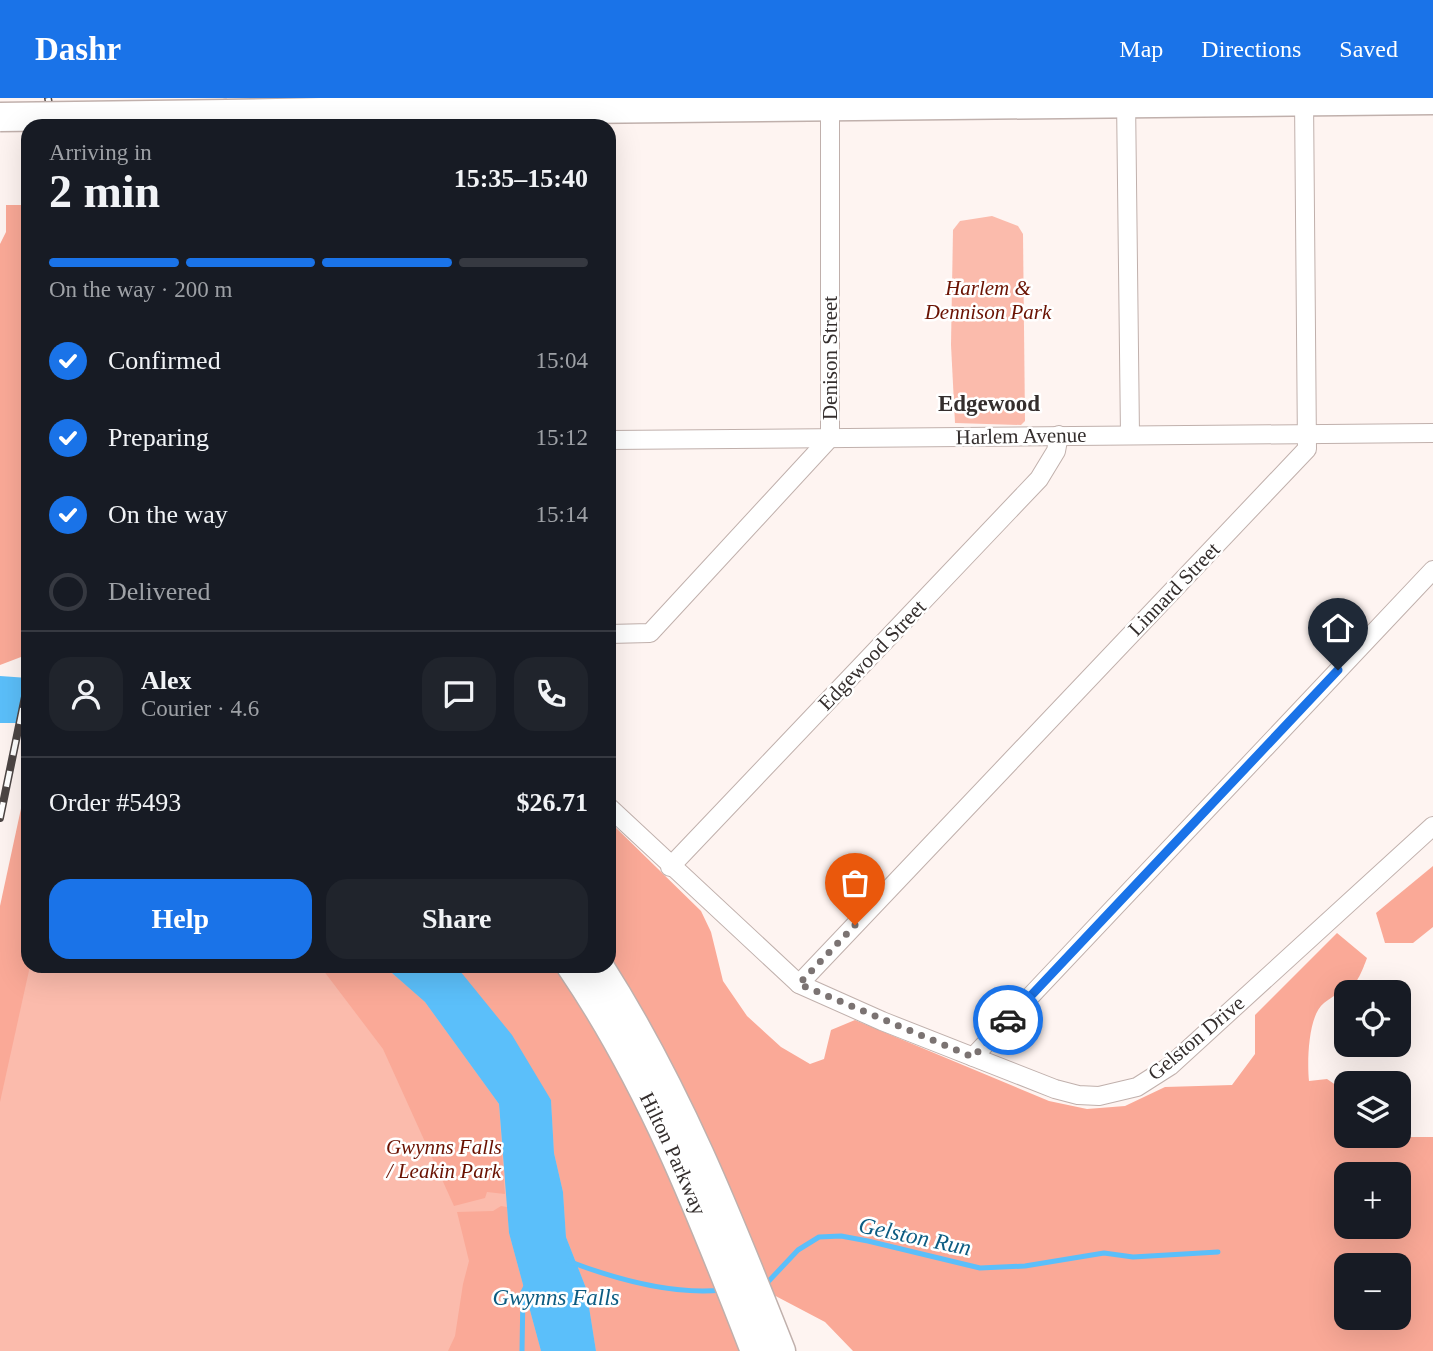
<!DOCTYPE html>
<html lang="en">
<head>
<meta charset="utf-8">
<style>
	:root { --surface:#171b24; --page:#20242c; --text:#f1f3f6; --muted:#9ea1a6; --line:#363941; --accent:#1a73e8 }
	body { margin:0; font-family:Georgia,serif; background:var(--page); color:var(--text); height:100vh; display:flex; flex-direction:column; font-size:26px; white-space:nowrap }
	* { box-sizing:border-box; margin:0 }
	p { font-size:23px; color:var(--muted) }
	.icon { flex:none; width:38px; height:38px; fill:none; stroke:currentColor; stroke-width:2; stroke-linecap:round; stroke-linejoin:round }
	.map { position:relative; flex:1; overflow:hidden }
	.sheet { position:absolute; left:21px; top:21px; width:595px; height:854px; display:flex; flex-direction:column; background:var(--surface); border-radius:21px; box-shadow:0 7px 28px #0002 }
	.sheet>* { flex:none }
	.fabs { position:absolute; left:1334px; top:882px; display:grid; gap:14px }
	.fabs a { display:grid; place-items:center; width:77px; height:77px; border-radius:14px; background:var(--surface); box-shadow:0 7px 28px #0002; font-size:35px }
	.pin { position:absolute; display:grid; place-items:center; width:60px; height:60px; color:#fff; margin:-72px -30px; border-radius:50% 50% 50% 0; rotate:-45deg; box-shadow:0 0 7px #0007 }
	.pin .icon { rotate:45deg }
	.courier { position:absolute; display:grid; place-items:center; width:70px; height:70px; margin:-35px; border:5px solid #1a73e8; border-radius:50%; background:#fff; color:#222; box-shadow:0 2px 9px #0007 }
	.overview em { font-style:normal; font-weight:800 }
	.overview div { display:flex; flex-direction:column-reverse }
	.overview { display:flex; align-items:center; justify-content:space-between; height:119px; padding:0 28px }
	h1 { font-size:46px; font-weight:800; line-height:52px }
	.bar { display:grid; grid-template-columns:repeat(4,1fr); gap:10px 7px; align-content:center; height:84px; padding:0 28px }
	.bar i { height:9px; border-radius:5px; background:var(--line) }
	.bar .current { background:var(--accent) }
	.bar p { grid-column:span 4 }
	.line { display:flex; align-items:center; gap:18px; padding:0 28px; border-top:2px solid var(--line) }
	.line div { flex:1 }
	.round { display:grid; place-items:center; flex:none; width:74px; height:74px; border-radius:21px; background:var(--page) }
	ol { padding:0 28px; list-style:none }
	li { display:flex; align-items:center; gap:21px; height:77px }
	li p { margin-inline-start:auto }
	li .icon { padding:7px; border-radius:50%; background:var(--accent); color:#fff; stroke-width:4 }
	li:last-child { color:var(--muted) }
	li i { width:38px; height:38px; border:4px solid var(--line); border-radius:50% }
	.action { display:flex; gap:14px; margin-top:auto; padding:14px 28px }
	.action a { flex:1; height:80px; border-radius:21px; background:var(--accent); color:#fff; font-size:28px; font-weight:800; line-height:80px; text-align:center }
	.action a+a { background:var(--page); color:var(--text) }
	header { display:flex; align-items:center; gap:42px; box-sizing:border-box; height:98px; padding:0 35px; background:var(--accent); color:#fff }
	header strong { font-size:33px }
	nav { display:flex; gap:38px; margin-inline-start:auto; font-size:24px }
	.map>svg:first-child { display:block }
	.green { fill:#fbbbac }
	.forest { fill:#faa997; fill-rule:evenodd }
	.water { fill:#5bbffa }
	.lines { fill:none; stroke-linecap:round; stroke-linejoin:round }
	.stream { stroke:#5bbffa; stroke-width:5 }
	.minor-casing { stroke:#c0b0ac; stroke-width:20 }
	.primary-casing { stroke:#c0b0ac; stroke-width:31 }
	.minor { stroke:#fff; stroke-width:18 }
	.primary { stroke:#fff; stroke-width:28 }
	.rail-casing { stroke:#4c4544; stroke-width:8 }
	.rail { stroke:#fff; stroke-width:5; stroke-dasharray:16; stroke-linecap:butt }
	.primary-bridge-casing { stroke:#c0b0ac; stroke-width:31; stroke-linecap:butt }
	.primary-bridge { stroke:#fff; stroke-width:28 }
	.done { stroke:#7b7372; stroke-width:7; stroke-dasharray:0 12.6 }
	.route { stroke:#1a73e8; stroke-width:9 }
	.labels { text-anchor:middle; stroke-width:5; stroke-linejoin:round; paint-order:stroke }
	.park-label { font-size:21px; font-style:italic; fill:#6a1202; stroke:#fff }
	.street-label { font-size:21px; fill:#342e2d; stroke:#fff }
	.neighbourhood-label { font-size:23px; font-weight:bold; fill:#342e2d; stroke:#fff }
	.water-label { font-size:23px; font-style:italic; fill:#0c5c82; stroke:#fff }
</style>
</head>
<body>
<header>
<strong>Dashr</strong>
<nav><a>Map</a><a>Directions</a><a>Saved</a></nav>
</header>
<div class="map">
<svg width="1433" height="1253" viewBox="0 0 1433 1253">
	<rect width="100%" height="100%" fill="#fef4f1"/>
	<g class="green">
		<polygon points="992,118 1018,128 1023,136 1025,323 1021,327 955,325 951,247 953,132 960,123"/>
		<polygon points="28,868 557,868 743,1253 0,1253 0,968"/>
	</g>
	<g class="forest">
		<polygon points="6,107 28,107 28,525 21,559 0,567 0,146 6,134"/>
		<polygon points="28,678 30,868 0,1004 0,808"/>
		<path d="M609,723L701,813L711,834L723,883L747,918L781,949L810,966L824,961L831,932L855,922L1049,1003L1087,1011L1125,1008L1165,989L1232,987L1255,956V917L1337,835L1367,860C1353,898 1352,884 1324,905C1308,917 1307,964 1309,983L1327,981L1346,994V1038H1398V1031L1411,1039H1433V1253H853L825,1224L768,1194L609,868ZM1346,1076H1398V1129H1346ZM1346,1167H1398V1220H1346Z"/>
		<polygon points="1433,768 1433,829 1413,845 1385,845 1376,815"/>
		<polygon points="320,868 384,868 425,904 499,1006 505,1096 487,1094 485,1100 454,1108 383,951"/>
		<polygon points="456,868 557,868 582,904 640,1006 743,1253 596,1253 586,1190 566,1139 563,1094 554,1055 551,1002"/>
		<polygon points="501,1108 507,1109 509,1135 541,1253 448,1253 455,1238 463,1186 469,1163 457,1114 493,1113"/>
	</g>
	<g class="water">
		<polygon points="0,578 28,580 28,625 0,625"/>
		<polygon points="384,868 456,868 512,937 551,1002 554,1055 563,1094 566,1139 586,1190 596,1253 541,1253 509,1135 499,1006 425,904"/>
	</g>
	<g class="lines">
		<g class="stream">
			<path d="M568,1163C615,1181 672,1197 722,1192"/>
			<polyline points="766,1186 798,1152 819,1139 841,1138 868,1143 980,1170 1025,1168 1104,1155 1133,1159 1218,1154"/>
			<polyline points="522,1253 523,1194 526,1188"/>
		</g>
		<defs>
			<g id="minor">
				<polyline points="1126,0 1130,337"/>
				<polyline points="609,342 1433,335"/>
				<polyline points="609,536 650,535 830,340 830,0"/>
				<polyline points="609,709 799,886 882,923 1055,991 1078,997 1099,998 1137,989 1170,968 1433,728"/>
				<polyline points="670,769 1039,381 1056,353 1059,337"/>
				<polyline points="799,886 1307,351 1304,0"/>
				<polyline points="973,959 1433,472"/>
			</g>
			<g id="primary">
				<polyline points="482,12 1433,2"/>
				<polyline points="227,16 417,12"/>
				<path id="s1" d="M571,868C652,987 703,1120 755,1253"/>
				<path d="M599,868C677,990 728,1119 781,1253"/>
			</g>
		</defs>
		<use href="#minor" class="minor-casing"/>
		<use href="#primary" class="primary-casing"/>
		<use href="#minor" class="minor"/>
		<use href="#primary" class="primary"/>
		<defs>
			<g id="rail">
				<polyline points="48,0 53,28"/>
				<polyline points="0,720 28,584"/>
			</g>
		</defs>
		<use href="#rail" class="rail-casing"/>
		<use href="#rail" class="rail"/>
		<defs>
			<g id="primary-bridge">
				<polyline points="417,12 482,12"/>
				<polyline points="0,19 227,16"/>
			</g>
		</defs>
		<use href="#primary-bridge" class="primary-bridge-casing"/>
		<use href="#primary-bridge" class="primary-bridge"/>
	</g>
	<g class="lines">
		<polyline class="done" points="855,827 799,886 973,959 1008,922"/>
		<polyline class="route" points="1008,922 1338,572"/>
	</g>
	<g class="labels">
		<g class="park-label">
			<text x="988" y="197">Harlem &amp;<tspan x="988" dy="24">Dennison Park</tspan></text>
			<text x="444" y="1056">Gwynns Falls<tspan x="444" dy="24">/ Leakin Park</tspan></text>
		</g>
		<g class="street-label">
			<text transform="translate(830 260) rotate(-90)" y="7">Denison Street</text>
			<text transform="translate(1021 338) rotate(-1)" y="7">Harlem Avenue</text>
			<text transform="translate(1174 491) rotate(-46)" y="7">Linnard Street</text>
			<text transform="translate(872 557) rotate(-46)" y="7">Edgewood Street</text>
			<text transform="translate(1196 940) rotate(-40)" y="7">Gelston Drive</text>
			<text dy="7" stroke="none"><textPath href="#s1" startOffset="214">Hilton Parkway</textPath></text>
		</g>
		<g class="neighbourhood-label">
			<text x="989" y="313">Edgewood</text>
		</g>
		<g class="water-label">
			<text transform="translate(915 1138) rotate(12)" y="8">Gelston Run</text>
			<text x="556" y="1207">Gwynns Falls</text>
		</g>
	</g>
</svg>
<div class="fabs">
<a><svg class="icon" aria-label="locate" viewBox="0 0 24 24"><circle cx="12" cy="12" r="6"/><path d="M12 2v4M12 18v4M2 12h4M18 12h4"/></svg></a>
<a><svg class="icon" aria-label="layers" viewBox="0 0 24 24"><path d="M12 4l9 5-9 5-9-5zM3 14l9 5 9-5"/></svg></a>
<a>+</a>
<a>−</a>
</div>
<div class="pin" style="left:855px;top:827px;background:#ea580c"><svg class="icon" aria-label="bag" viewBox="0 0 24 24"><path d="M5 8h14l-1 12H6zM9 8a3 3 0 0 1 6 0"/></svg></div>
<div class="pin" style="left:1338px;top:572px;background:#1f2937"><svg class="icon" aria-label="home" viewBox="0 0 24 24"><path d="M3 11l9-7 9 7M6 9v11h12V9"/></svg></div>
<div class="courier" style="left:1008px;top:922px"><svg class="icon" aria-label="car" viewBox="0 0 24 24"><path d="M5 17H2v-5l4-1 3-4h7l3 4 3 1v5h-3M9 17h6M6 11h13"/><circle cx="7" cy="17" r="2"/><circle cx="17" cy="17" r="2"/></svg></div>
<section class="sheet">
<div class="overview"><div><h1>2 min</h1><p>Arriving in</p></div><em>15:35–15:40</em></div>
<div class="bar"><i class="current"></i><i class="current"></i><i class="current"></i><i></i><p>On the way · 200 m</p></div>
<ol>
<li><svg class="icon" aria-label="check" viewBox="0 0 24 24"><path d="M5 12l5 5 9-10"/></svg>Confirmed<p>15:04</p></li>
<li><svg class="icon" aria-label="check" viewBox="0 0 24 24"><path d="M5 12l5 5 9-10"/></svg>Preparing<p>15:12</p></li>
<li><svg class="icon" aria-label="check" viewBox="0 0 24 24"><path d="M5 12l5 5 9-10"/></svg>On the way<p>15:14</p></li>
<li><i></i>Delivered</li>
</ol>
<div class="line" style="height:126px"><a class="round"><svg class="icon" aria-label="person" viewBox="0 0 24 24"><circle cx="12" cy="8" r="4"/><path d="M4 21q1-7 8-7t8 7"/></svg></a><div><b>Alex</b><p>Courier · 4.6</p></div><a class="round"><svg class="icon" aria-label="chat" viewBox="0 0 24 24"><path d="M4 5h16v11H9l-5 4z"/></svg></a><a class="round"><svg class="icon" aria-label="phone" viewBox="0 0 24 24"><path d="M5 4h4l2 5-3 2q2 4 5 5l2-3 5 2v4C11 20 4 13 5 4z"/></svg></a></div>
<div class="line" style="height:91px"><div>Order #5493</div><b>$26.71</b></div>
<div class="action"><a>Help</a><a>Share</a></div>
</section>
</div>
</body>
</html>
